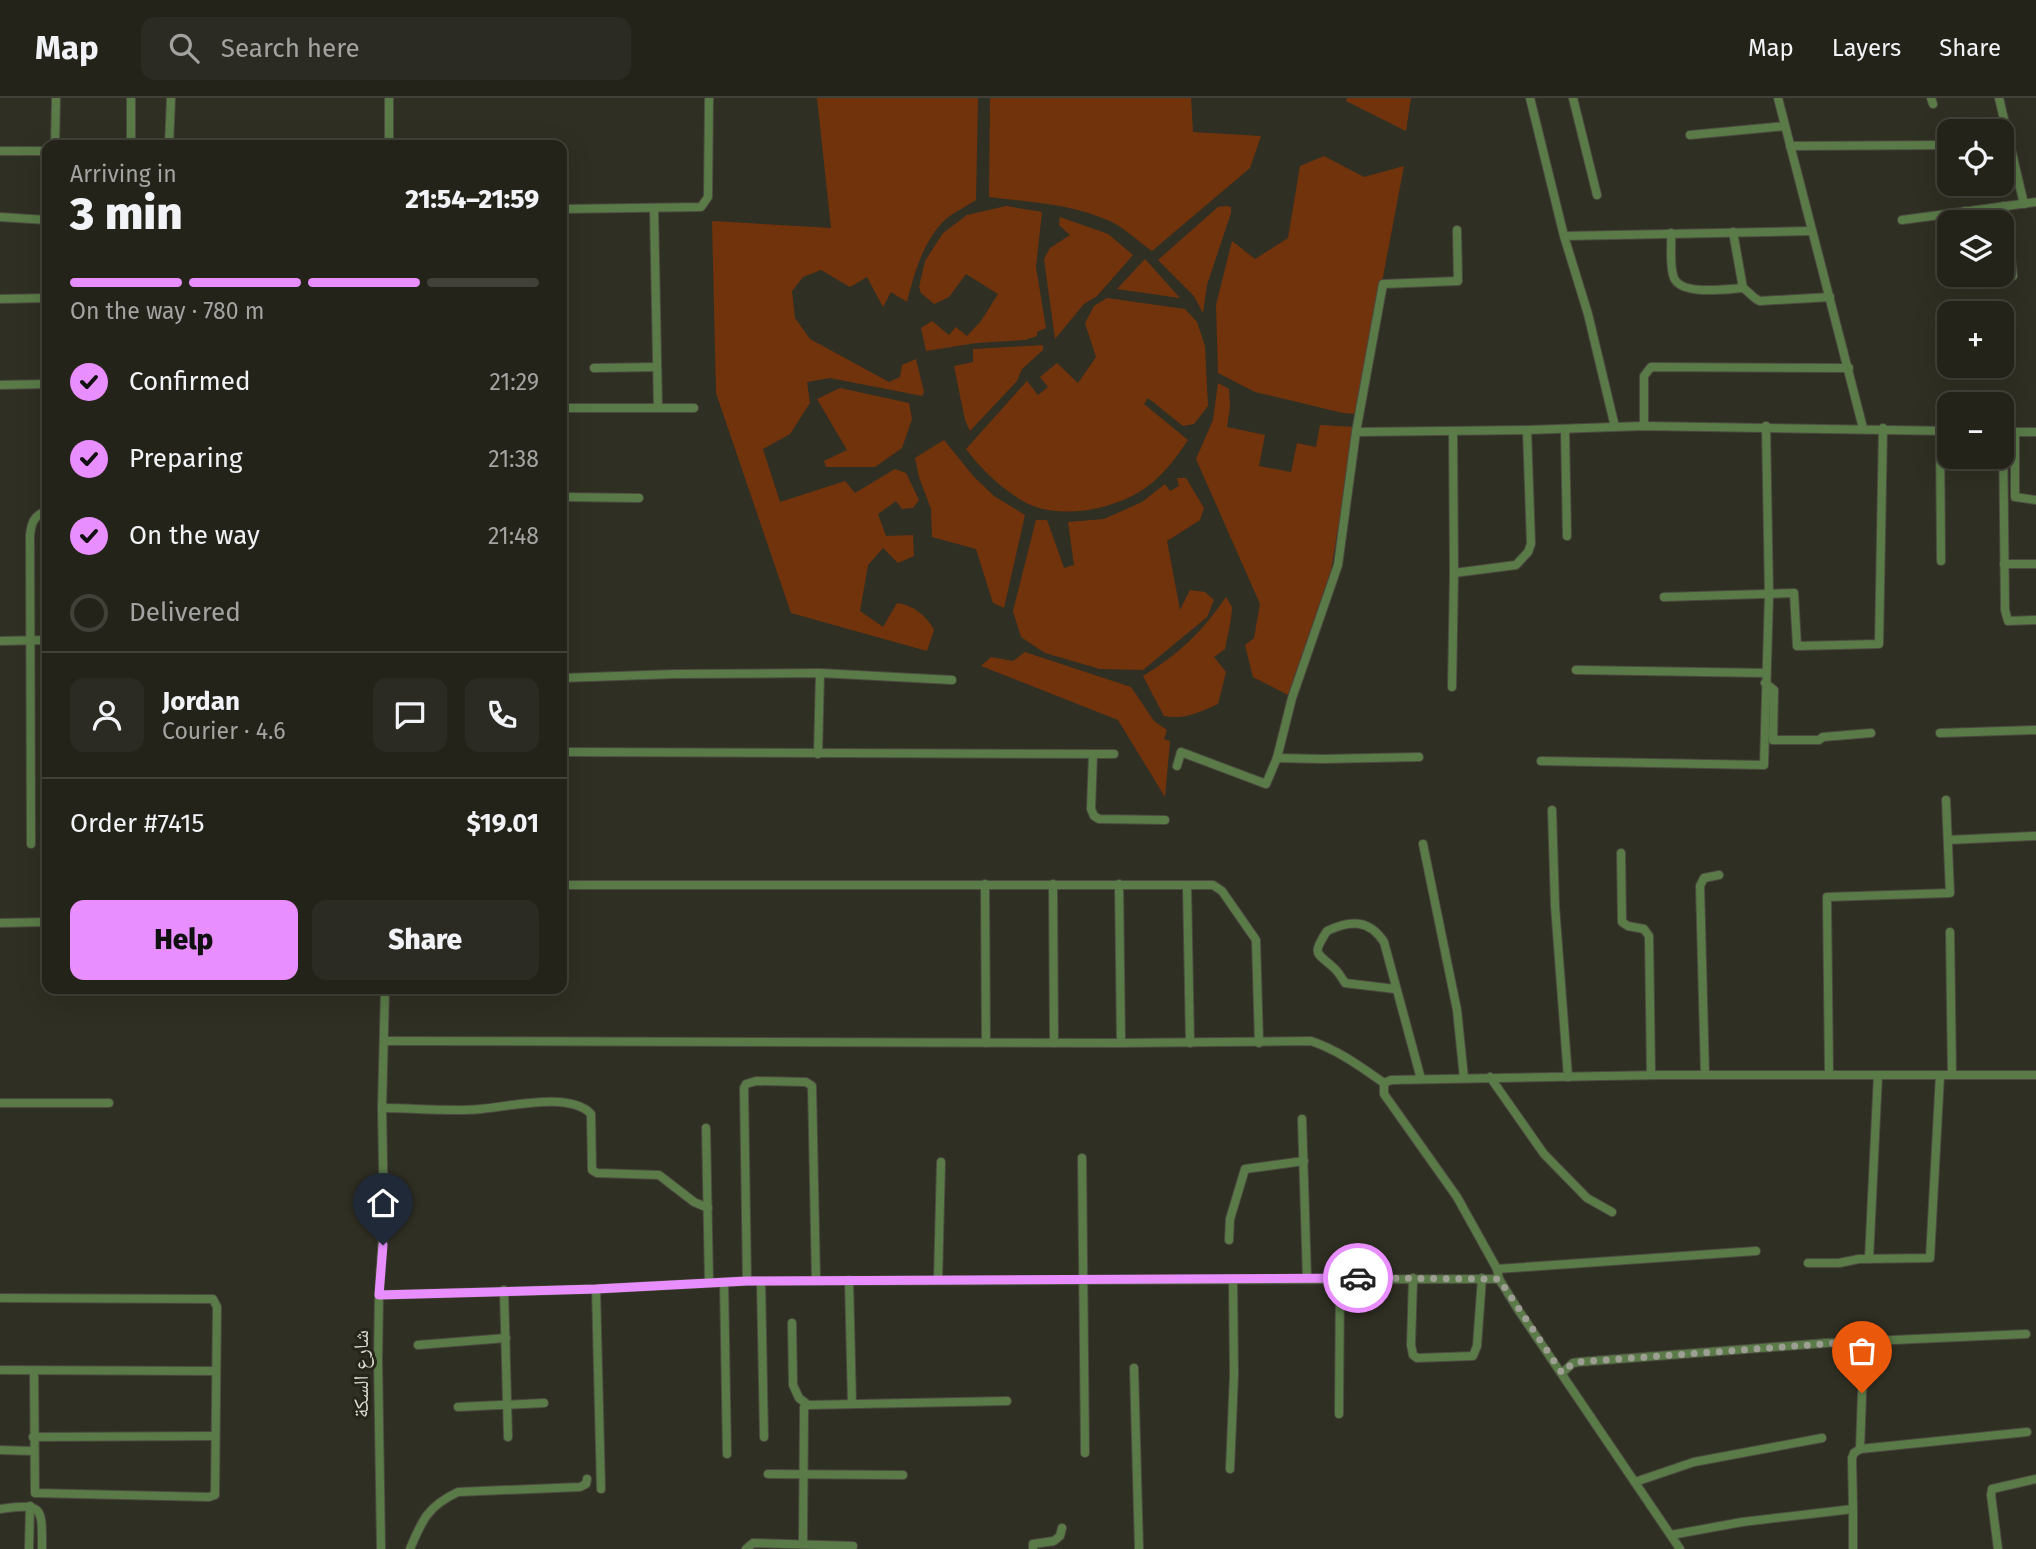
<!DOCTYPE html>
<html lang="en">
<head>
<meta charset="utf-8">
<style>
	:root { --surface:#24231a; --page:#2c2b23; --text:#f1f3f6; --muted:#a3a4a2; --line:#414039; --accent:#e98efe }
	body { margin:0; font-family:"Fira Sans","Noto Naskh Arabic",sans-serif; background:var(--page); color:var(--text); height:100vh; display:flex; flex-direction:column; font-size:26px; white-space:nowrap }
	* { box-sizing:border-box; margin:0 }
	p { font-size:23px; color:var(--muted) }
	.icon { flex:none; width:38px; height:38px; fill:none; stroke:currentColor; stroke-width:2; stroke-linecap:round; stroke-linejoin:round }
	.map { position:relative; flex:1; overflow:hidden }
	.drawer { position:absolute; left:42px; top:42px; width:525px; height:854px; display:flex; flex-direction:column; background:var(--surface); border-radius:14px; box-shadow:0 7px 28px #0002,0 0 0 2px var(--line) }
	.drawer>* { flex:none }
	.tools { position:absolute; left:1937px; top:21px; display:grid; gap:14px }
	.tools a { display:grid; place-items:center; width:77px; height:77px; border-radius:14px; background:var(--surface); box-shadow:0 7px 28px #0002,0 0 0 2px var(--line); font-size:35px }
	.pin { position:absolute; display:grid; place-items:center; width:60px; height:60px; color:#fff; margin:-72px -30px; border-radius:50% 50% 50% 0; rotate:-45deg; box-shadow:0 0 7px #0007 }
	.pin .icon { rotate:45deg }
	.courier { position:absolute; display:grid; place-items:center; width:70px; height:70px; margin:-35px; border:5px solid #e98efe; border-radius:50%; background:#fff; color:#222; box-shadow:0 2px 9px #0007 }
	.headline em { font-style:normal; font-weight:800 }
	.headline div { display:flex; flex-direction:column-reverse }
	.headline { display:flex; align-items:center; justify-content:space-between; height:119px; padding:0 28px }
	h1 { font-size:46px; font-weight:800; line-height:52px }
	.bar { display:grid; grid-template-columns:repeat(4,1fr); gap:10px 7px; align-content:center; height:84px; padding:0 28px }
	.bar i { height:9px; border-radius:5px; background:var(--line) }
	.bar .active { background:var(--accent) }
	.bar p { grid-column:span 4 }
	.line { display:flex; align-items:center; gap:18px; padding:0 28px; border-top:2px solid var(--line) }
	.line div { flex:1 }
	.round { display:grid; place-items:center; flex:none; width:74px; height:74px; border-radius:14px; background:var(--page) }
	ol { padding:0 28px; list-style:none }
	li { display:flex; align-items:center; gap:21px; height:77px }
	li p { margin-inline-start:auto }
	li .icon { padding:7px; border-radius:50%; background:var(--accent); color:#111; stroke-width:4 }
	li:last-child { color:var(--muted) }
	li i { width:38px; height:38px; border:4px solid var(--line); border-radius:50% }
	.cta { display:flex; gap:14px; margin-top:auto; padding:14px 28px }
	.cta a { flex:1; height:80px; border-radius:14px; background:var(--accent); color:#111; font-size:28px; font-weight:800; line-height:80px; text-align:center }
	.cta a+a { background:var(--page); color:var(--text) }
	header { display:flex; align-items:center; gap:42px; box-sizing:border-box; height:98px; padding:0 35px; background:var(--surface); border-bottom:2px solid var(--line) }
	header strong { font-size:33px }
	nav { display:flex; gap:38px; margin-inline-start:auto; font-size:24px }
	.search { width:490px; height:63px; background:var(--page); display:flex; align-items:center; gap:18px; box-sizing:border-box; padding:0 24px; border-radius:14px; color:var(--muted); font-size:26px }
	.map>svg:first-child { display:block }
	.green { fill:#71330c }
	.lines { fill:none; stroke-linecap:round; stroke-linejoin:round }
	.street-casing { stroke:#4b4a3f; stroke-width:10 }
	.street { stroke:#5a7b48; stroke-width:8 }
	.done { stroke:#9e9e94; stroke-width:7; stroke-dasharray:0 12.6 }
	.route { stroke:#e98efe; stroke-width:9 }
	.labels { text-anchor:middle; stroke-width:6; stroke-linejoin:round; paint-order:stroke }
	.street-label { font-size:21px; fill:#d9d9d1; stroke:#26251a }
</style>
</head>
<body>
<header>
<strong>Map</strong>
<div class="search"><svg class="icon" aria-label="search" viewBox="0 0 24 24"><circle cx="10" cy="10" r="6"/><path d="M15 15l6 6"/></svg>Search here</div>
<nav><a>Map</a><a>Layers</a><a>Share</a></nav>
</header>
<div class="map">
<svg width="2036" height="1451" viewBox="0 0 2036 1451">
	<rect width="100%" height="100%" fill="#302f23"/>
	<g class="green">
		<path d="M817,0H978L976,102C967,108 956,113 947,120C924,140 914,176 907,204L891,194L883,209L867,179L850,189L821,172L803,179L792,193L795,220L810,241L889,284L900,279L902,267L916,261L924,294L922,298L830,280L807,284L810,305L790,336L763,351L780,404L845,383L855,395L895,371L906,375L919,402L913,410L902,411L896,403L878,416L886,438L913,437L914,458L898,465L883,450L868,467L860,513L883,529L897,505C913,507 926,517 934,532L927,553L791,515L716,295L712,123L831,130Z"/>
		<path d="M990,0H1191L1193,34L1261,38L1250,70L1152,153C1139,144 1126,131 1112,124C1073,106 1031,104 989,99Z"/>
		<polygon points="1347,0 1411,0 1406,33 1346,3"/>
		<polygon points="1324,58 1364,79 1404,68 1357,316 1343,315 1255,294 1218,275 1216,207 1232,143 1255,161 1288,140 1300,68"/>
		<polygon points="1006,108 1042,114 1036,169 1046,230 1037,234 1037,238 1025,242 976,245 926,253 921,230 932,223 949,237 956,229 967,238 981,223 998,196 966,176 949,199 934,206 921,195 919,189 925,163 943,135 967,117"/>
		<polygon points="1226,108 1231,109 1231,115 1207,187 1203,215 1194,198 1158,162 1218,109"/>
		<polygon points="1060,119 1108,136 1133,157 1097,198 1084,206 1055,241 1044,161 1050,150 1070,137 1059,127"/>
		<polygon points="1145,161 1180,200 1117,191"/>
		<path d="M1107,200L1185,211L1197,224L1205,248L1208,308L1194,326L1183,328L1148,300L1144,306L1188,342C1178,357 1167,372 1153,384C1122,411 1058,425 1021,402C1000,389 981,371 966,351L1027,283L1038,297L1048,289L1040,279L1057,265L1078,285L1096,259L1085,225L1094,208Z"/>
		<polygon points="1043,247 1043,252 1022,271 1017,283 970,333 965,322 954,268 973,264 973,251"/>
		<polygon points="1218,285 1229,291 1230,309 1227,329 1265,337 1259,368 1291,374 1297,345 1316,349 1320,327 1355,329 1331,472 1288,597 1253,579 1245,547 1254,540 1260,506 1196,361 1213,322"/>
		<polygon points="840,290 909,305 912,321 902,350 875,369 826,369 824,363 847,352 817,301"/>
		<polygon points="944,342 974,379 994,398 1025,417 1004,510 993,505 976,451 932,439 931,411 919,379 915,360"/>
		<polygon points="1177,380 1186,380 1204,410 1200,422 1167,443 1180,512 1190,492 1205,494 1214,502 1207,519 1143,572 1100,571 1045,555 1021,539 1013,513 1036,422 1047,422 1064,470 1074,467 1068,424 1104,421 1142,404 1165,386 1170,393 1179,388"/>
		<path d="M1226,499L1232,509L1231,521L1225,551L1214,559L1226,574L1218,606C1200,614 1184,622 1164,618L1143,578C1178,557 1203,533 1226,499Z"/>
		<polygon points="1025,554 1131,589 1154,623 1167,632 1164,641 1170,643 1165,699 1118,622 981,568 991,559 1013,563"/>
	</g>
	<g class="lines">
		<defs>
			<g id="street">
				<polyline points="1530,0 1564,138 1588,216 1615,329"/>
				<polyline points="1573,0 1597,97"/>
				<polyline points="1778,0 1863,330"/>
				<polyline points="1931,0 1933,6"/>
				<polyline points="1999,0 2024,106"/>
				<polyline points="1690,37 1785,28"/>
				<polyline points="55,47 56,0"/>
				<polyline points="131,47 131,0"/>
				<polyline points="169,47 171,0"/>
				<polyline points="389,47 389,0"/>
				<polyline points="1790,48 1950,47"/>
				<polyline points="0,53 47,53"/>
				<polyline points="2004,108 2013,178"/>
				<polyline points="562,111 701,109 708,99 709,0"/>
				<polyline points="654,111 658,310"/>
				<polyline points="1965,113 1967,124"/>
				<polyline points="0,119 47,122"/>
				<polyline points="1902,122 2036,104"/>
				<path d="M1733,134L1743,190C1750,194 1752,200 1760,203L1830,199"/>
				<path d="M1671,135C1672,148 1669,168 1674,180C1682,198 1726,191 1743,190"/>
				<polyline points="1564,138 1811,133"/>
				<polyline points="0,201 47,200"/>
				<polyline points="594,270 657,269"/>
				<polyline points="0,287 47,286"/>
				<polyline points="562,310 694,310"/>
				<polyline points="1644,328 1644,278 1651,269 1849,270"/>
				<polyline points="1565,331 1567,438"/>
				<polyline points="1940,333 1941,463"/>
				<polyline points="1356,334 1527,332 1644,328 1950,333"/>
				<polyline points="2002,334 2036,334"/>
				<polyline points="2003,334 2005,512 2008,523 2036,522"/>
				<polyline points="2015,334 2015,399 2036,402"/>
				<polyline points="562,399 639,400"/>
				<polyline points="2004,466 2036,466"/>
				<polyline points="1454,475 1516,467 1528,454 1531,446 1527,332"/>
				<polyline points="1664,499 1794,495 1797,548 1879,546 1883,330"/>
				<polyline points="0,543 47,542"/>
				<polyline points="1576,572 1766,575"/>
				<polyline points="562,580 675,576 820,575 952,582"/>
				<polyline points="1765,585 1774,592 1773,642 1819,642 1823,639 1871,635"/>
				<polyline points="1452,589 1454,475 1453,333"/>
				<polyline points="1940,635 2036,632"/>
				<polyline points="562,654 1114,656"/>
				<polyline points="818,656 820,575"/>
				<polyline points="1093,656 1091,711 1094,718 1099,721 1165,722"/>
				<polyline points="1277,660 1322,661 1419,659"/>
				<polyline points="1541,663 1764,667 1769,497 1766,328"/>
				<polyline points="1177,668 1181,654 1266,686 1277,660 1292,600 1338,467 1356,334 1383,186 1458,183 1457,132"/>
				<polyline points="1552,712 1555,808 1568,979"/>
				<polyline points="1948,742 2036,738"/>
				<path d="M31,746L30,438C31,425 34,417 47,413"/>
				<polyline points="1423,746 1457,912 1464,980"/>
				<polyline points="1621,755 1622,824 1628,828 1644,831 1649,838 1651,977"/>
				<polyline points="985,786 986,945"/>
				<polyline points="1053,786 1054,945"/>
				<polyline points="1119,786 1121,945"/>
				<polyline points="562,787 1213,787 1222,793 1256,842 1259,945"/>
				<polyline points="1187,787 1190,945"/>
				<polyline points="0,825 47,824"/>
				<polyline points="1950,834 1952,977"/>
				<path d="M1395,891L1345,885C1342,880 1339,875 1335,871C1318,854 1310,859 1327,833C1350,822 1369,821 1384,844L1421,981"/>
				<path d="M385,943L1121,945L1311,943C1338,952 1361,969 1384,985"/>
				<polyline points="1705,977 1700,788 1704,780 1719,777"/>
				<polyline points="1829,977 1827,799 1950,795 1946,702"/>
				<polyline points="1490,979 1544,1056 1587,1100 1612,1114"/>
				<polyline points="1384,985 1391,982 1660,977 2036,977"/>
				<polyline points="1384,985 1384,996 1457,1099 1497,1171 1499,1181 1519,1213 1680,1451"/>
				<polyline points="0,1005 109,1005"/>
				<path d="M382,1010C414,1010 449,1014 481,1011C508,1009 570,993 591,1016L592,1072L597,1075L659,1077L694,1104L708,1110"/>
				<polyline points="1302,1021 1307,1180"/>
				<polyline points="706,1030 709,1184"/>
				<polyline points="1082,1060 1085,1355"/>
				<polyline points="1229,1142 1230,1121 1245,1071 1304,1063"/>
				<polyline points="1869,1161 1878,977"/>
				<polyline points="1808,1165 1839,1165 1859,1161 1930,1160 1940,977"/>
				<polyline points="1497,1171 1756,1153"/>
				<polyline points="1413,1180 1411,1247 1413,1257 1417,1260 1473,1258 1477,1248 1482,1180"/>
				<polyline points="849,1182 852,1306"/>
				<polyline points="938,1182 941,1064"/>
				<polyline points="747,1183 744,990 746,986 756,983 806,984 812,988 816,1182"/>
				<polyline points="761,1183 764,1339"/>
				<polyline points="724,1184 727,1356"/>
				<polyline points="596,1191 601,1391"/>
				<polyline points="504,1192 508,1339"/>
				<polyline points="379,1197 596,1191 747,1183 1499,1181"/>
				<polyline points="0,1200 213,1201 217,1209 215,1397 209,1399 35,1395 34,1273"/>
				<polyline points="792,1225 793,1287 799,1300 808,1307"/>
				<polyline points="418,1247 506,1240"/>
				<polyline points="1134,1270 1139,1451"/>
				<polyline points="0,1272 215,1273"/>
				<polyline points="1562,1275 1573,1265 1579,1264 1826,1245 2026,1236"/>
				<polyline points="458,1309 544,1305"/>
				<polyline points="1339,1316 1340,1180"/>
				<polyline points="33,1339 215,1338"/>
				<polyline points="1860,1351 2027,1334"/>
				<polyline points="0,1352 33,1353"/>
				<polyline points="1230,1371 1234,1277 1233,1182"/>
				<polyline points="768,1376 903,1377"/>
				<polyline points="1635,1384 1694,1364 1822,1340"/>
				<path d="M0,1411C44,1405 42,1409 42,1451"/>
				<polyline points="1671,1437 1742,1424 1853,1411 1852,1360 1854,1355 1860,1351 1864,1243"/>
				<polyline points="803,1446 804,1314 804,1309 808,1307 1007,1303"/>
				<polyline points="29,1451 30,1408"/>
				<polyline points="381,1451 378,1261 379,1197 384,1121 382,1010 385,891"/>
				<path d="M410,1451C422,1422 428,1408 458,1394L580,1389L586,1386L587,1381"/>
				<polyline points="746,1451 753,1445 853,1448"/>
				<polyline points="1033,1451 1033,1446 1054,1443 1060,1438 1062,1430"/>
				<polyline points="1853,1451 1853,1411"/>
				<polyline points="1998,1451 1991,1397 1992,1391 2036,1381"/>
			</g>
		</defs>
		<use href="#street" class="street-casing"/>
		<use href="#street" class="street"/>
	</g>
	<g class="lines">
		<polyline class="done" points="1358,1180 1499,1181 1562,1275 1573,1265 1578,1264 1864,1243 1862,1295"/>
		<polyline class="route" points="383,1147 379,1197 596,1191 747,1183 1358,1180"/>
	</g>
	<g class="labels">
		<g class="street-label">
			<text transform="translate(361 1276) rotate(-90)" y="7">شارع السكة</text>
		</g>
	</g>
</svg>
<div class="tools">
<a><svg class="icon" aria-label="locate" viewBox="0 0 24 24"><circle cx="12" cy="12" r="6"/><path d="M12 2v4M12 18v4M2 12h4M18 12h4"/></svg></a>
<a><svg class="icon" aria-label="layers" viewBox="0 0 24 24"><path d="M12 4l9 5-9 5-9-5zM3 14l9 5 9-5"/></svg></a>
<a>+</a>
<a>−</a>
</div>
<div class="pin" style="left:1862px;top:1295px;background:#ea580c"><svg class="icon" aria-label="bag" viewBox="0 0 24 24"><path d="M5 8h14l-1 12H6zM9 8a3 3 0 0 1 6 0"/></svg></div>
<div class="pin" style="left:383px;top:1147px;background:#1f2937"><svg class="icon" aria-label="home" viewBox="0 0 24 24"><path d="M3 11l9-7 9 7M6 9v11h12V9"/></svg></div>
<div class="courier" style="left:1358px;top:1180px"><svg class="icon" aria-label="car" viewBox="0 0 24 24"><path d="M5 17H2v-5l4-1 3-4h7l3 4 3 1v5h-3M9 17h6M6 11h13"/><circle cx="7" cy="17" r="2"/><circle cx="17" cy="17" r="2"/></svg></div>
<section class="drawer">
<div class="headline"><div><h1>3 min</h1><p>Arriving in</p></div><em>21:54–21:59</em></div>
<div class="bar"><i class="active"></i><i class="active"></i><i class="active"></i><i></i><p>On the way · 780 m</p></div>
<ol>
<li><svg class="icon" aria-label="check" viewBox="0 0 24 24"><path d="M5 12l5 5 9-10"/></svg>Confirmed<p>21:29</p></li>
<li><svg class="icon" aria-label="check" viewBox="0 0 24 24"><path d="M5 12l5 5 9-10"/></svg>Preparing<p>21:38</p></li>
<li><svg class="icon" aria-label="check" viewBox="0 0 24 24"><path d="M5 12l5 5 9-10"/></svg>On the way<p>21:48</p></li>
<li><i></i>Delivered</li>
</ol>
<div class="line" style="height:126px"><a class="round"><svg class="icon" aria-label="person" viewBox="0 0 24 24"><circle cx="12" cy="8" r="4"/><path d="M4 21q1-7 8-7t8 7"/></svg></a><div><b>Jordan</b><p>Courier · 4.6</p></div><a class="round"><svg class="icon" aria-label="chat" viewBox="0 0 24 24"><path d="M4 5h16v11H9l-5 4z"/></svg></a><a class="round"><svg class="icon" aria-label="phone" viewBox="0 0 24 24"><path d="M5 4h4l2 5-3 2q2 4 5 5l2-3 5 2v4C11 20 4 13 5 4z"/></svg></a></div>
<div class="line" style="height:91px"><div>Order #7415</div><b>$19.01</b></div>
<div class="cta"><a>Help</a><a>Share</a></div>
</section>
</div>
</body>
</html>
